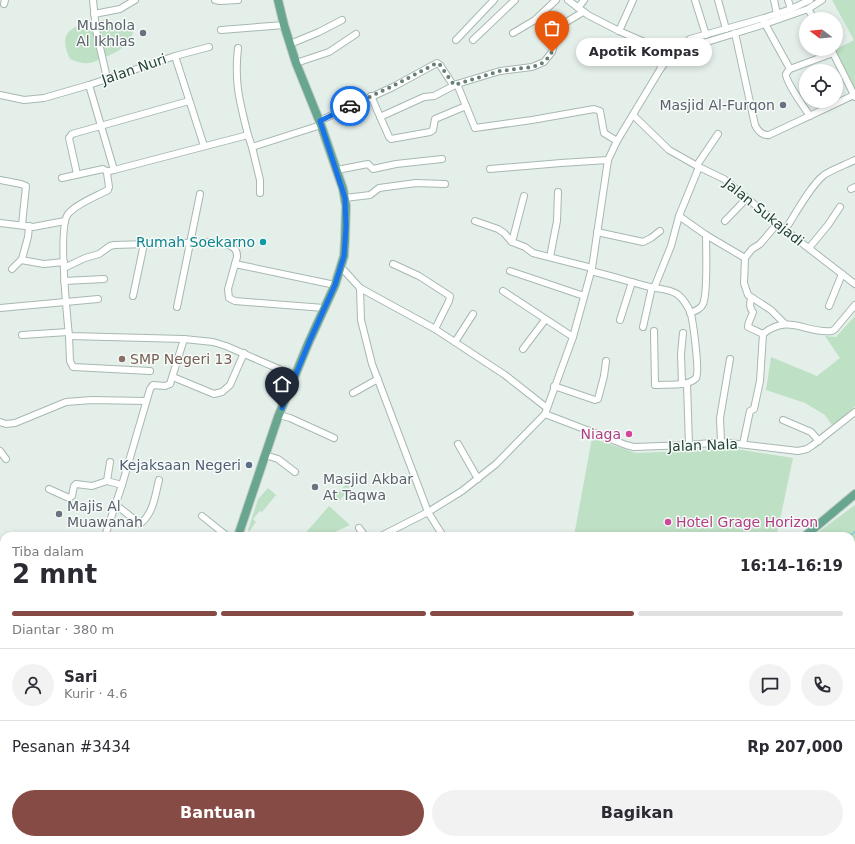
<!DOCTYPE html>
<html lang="id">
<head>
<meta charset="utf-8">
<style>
	:root { --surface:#fff; --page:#f2f2f3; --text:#2b2b33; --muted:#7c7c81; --line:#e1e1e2; --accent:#874b45 }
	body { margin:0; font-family:"DejaVu Sans",sans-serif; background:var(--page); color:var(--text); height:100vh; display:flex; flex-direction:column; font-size:15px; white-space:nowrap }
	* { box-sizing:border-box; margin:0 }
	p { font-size:13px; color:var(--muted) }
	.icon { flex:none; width:22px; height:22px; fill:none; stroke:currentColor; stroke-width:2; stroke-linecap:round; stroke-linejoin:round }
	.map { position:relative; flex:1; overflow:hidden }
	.details { position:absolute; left:0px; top:532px; width:855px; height:312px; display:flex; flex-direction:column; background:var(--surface); border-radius:12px 12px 0 0; box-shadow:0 2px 6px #0003 }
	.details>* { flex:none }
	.needle { width:26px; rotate:286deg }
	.controls { position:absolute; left:799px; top:12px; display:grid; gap:8px }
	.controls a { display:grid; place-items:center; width:44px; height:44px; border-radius:50%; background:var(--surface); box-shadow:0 2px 6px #0003; font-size:20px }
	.pin { position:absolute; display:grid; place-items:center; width:34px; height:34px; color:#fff; margin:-41px -17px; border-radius:50% 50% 50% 0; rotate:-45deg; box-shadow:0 0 4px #0007 }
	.pin .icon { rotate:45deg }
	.courier { position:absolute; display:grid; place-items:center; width:40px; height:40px; margin:-20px; border:3px solid #1a73e8; border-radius:50%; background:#fff; color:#222; box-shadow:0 1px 5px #0007 }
	.bubble { position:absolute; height:28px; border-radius:14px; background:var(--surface); box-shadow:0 2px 6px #0003; font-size:13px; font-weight:800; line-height:28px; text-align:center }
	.summary em { font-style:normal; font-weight:800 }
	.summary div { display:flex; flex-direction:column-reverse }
	.summary { display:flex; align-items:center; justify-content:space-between; height:68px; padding:0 12px }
	h1 { font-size:26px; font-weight:800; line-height:30px }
	.bar { display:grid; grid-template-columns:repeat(4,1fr); gap:6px 4px; align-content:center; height:48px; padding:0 12px }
	.bar i { height:5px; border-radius:3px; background:var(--line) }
	.bar .selected { background:var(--accent) }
	.bar p { grid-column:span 4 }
	.line { display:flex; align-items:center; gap:10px; padding:0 12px; border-top:1px solid var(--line) }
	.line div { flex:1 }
	.round { display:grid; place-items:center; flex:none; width:42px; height:42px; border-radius:21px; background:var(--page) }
	.button { display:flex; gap:8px; margin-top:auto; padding:8px 12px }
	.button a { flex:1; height:46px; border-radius:24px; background:var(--accent); color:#fff; font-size:16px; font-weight:800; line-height:46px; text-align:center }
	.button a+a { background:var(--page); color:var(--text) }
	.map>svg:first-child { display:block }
	.green { fill:#bee0c4 }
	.water { fill:#8cd1d5 }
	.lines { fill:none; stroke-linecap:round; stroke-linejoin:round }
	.stream { stroke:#8cd1d5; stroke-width:2 }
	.minor-casing { stroke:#a7b8b1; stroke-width:8 }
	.major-casing { stroke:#c1cac7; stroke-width:10 }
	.minor { stroke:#fff; stroke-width:6 }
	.major { stroke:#68a690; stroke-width:8 }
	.done { stroke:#677f76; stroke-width:4; stroke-dasharray:0 7.2 }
	.route { stroke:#1a73e8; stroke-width:5 }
	.worship-dot { fill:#6b7280; stroke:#f6fbf8; stroke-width:1.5 }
	.culture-dot { fill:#0f9aa8; stroke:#f6fbf8; stroke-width:1.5 }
	.education-dot { fill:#8d6e63; stroke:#f6fbf8; stroke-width:1.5 }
	.hotel-dot { fill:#d1479c; stroke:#f6fbf8; stroke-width:1.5 }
	.service-dot { fill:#5c6f8a; stroke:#f6fbf8; stroke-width:1.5 }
	.labels { text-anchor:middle; stroke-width:3; stroke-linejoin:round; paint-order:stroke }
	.worship-label { font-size:14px; fill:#5b616d; stroke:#f6fbf8; text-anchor:end }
	.street-label { font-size:14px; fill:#234237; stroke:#f6fbf8 }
	.culture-label { font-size:14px; fill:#0d838f; stroke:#f6fbf8; text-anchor:end }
	.education-label { font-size:14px; fill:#785e54; stroke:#f6fbf8; text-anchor:start }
	.hotel-label { font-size:14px; fill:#b23c85; stroke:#f6fbf8; text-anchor:end }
	.service-label { font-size:14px; fill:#4e5e75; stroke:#f6fbf8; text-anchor:end }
</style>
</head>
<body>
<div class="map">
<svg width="855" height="844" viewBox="0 0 855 844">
	<rect width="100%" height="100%" fill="#e5efea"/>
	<g class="green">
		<polygon points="832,0 855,0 855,91 833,51 854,40"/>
		<path d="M103,20L132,26L134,29C130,46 115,54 100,59C96,61 92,63 88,63C81,64 76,61 70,59C55,27 78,25 103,20Z"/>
		<polygon points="855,316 855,406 843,417 832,425 825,415 805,403 766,390 771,357 817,376 840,358 825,336 836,337"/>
		<polygon points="592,438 636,453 736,449 793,458 777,534 776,536 574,536"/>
		<polygon points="347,483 351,487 339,501 334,497"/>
		<polygon points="268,488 276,495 262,512 260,511 253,519 256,522 249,532 248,530 258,499"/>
		<polygon points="855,505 855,595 851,598 851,536 813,536"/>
		<polygon points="329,506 350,525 326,536 322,536 320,534 318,536 303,536"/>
		<polygon points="92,840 312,840 310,844 94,844"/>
		<polygon points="334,840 379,840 371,844 332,844"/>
	</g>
	<polygon class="water" points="855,629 855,844 426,844 433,840 851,840 851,632"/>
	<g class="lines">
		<g class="stream">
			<polyline points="849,536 855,532"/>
			<polyline points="851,600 855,600"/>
		</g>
		<defs>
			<g id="minor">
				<polyline points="93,0 96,30 107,78"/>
				<polyline points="215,0 220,1 238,0"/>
				<polyline points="695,0 706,35"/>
				<polyline points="718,0 726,29"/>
				<polyline points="774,0 777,14"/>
				<polyline points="788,0 791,9"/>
				<polyline points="4,4 5,0"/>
				<polyline points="578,8 584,0"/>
				<polyline points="808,9 814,19"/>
				<polyline points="94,14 120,9 135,0"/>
				<polyline points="764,22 790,69 833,53"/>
				<polyline points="221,30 284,25"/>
				<polyline points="619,31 633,0"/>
				<polyline points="513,33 535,20 556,0"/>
				<path d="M735,33L755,125C758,131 762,136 769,135L854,95"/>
				<polyline points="456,40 494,0"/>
				<polyline points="473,40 515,0"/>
				<polyline points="290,44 319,32 342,20"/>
				<polyline points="649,44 684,44 693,45 707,42 765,24 808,9 822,0"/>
				<path d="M238,48C234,83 240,103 248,135"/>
				<polyline points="831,49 855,97"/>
				<polyline points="175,56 209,47"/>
				<polyline points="296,63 329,52 356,34"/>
				<polyline points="661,68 673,53 690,39 764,18 791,9 810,0"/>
				<path d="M790,69C788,71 787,72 786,74C785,80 805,109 810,116"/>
				<polyline points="457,84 500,71 532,67 544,62 552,52 556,36 563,24 583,12"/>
				<path d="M89,85L114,170L109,171L107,173L109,187L108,190C97,196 76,204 68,214C58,227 67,316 69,336L184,339L213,342L226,346L295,376"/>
				<polyline points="0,95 24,100 44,98 89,85 175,56 204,146"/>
				<polyline points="371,96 389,137 391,139 430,132 433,130 435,119 466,106"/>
				<polyline points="633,115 669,150 699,167 724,179 785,230 855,284"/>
				<polyline points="380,117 424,97 434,96 457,84 475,128 532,120 594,109 600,111 604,133 617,141"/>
				<polyline points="319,121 393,87 437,63 440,65 453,85"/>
				<polyline points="252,147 260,180 260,193"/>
				<polyline points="697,165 718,134"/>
				<polyline points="490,169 561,163 608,160"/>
				<polyline points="114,170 248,135 252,147 321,125"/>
				<polyline points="337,170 368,164 373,169 396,164 442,159"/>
				<polyline points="77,174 69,138 72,134 189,101"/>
				<polyline points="62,178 103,169 108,172"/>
				<polyline points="0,180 21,184 26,186 22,225"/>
				<polyline points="851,189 855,187"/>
				<polyline points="345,198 370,195 379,188 416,183 445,184"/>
				<polyline points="679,216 706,235 745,258 744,283 748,295 771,310 785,324"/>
				<polyline points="475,221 498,229 504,233 512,242 525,247 533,253 592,268"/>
				<polyline points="725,221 747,198"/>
				<polyline points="0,223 33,227 65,221"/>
				<path d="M785,230C795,215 810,186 824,175C833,169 845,165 855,160"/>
				<polyline points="597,232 643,242 651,238 660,231"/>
				<polyline points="512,242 524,196"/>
				<polyline points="809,248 828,225 840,207"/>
				<polyline points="550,257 557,221 558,192"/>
				<polyline points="745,258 752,249 760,244 777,224"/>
				<polyline points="21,260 44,264 64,262"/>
				<polyline points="235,264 335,285"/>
				<polyline points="393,264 419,276 450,296 449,301 435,329"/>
				<polyline points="341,267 360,288 361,320 372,364 428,512 443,536"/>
				<path d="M64,268L85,258L99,254L110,246L114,245L216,242C225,244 238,245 237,257L228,289L229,298L235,301L324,308"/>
				<polyline points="12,269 22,259 28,237 29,226"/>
				<polyline points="510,271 584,296"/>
				<path d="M591,271C611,276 631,282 650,287C659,289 669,289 677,294C683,298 689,308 691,314C693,323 700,372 696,378C688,387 667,384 655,385L654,331"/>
				<polyline points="64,281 104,279"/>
				<polyline points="360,288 435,329 505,375 547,408"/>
				<polyline points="654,288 671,246 679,216 699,167"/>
				<polyline points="503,291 573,337"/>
				<polyline points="133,296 144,244"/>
				<path d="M751,298C750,304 749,307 753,312C752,317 748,321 748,327L763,334"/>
				<polyline points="829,306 842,274"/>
				<polyline points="177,307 200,194"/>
				<polyline points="0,308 98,299"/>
				<path d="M690,313C695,311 701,309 703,304C708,294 706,248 706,235"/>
				<polyline points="620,320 632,282"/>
				<polyline points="643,327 652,287"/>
				<polyline points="22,335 68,332"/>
				<polyline points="69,336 70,361 73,367 150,371"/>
				<polyline points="455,342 473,314"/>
				<polyline points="523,349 545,320"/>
				<polyline points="173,377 214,394 222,392 230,385 244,353"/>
				<polyline points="682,384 681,354 683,333"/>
				<polyline points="687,384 689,445"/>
				<polyline points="554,386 595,400 598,399 604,376 606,361"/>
				<polyline points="353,393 378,379"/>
				<polyline points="545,414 626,445 634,447 689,445 721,442 798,451 807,449 813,445 855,412"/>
				<polyline points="279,415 290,418 334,438"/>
				<polyline points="783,420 811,432 819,441"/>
				<polyline points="0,422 6,424 15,423 66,402 92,400 146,401"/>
				<polyline points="721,442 720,418 730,359"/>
				<polyline points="458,444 478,479"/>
				<path d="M743,444L750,411L754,409L760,381L763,334C789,313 806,334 832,331L835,329L855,305"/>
				<polyline points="0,451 6,459"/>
				<polyline points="265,455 278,459 295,472"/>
				<polyline points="107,481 110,462"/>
				<polyline points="49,489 69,498 72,496 74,486 76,484 92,486 107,481 122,485"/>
				<path d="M115,504L140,524C154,513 155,495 159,480"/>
				<polyline points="202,516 227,536"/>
				<polyline points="359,528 365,536"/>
				<polyline points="105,536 122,485 150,389 153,385 165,386 170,384 184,339"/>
				<polyline points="381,536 428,512 462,491 496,464 545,414 573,337 592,268 608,160 617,141 661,68 658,53 649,44 619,31 588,15 568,0"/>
				<polyline points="488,536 494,536"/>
				<polyline points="0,683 4,685"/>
				<polyline points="0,788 4,788"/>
				<polyline points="85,840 86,844"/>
				<polyline points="66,844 74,840"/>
			</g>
			<g id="major">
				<polyline points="238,536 278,417 308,344 335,285 344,256 345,240 346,206 343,189 321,125 296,63 284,25 278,0"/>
				<polyline points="805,536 855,494"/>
				<polyline points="0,770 4,764"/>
				<polyline points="318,844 320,840"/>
			</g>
		</defs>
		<use href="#minor" class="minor-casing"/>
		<use href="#major" class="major-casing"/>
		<use href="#minor" class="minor"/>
		<use href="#major" class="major"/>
	</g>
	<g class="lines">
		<polyline class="done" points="350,106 393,86 437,63 440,65 454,85 500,71 532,67 541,64 547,59 552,52"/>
		<polyline class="route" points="282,408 310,340 335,285 344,256 346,227 345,198 320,121 350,106"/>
	</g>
	<g class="worship-dot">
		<circle cx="143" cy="33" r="4"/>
		<circle cx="783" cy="105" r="4"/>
		<circle cx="315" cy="487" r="4"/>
		<circle cx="59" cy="514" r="4"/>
	</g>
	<circle class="culture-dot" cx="263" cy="242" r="4"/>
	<circle class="education-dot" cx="122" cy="359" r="4"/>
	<g class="hotel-dot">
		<circle cx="629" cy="434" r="4"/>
		<circle cx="668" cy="522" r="4"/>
	</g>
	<circle class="service-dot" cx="249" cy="465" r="4"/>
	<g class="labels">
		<g class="worship-label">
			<text x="135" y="30">Mushola<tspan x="135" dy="16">Al Ikhlas</tspan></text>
			<text x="775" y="110">Masjid Al-Furqon</text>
			<text x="323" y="484" text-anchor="start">Masjid Akbar<tspan x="323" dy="16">At Taqwa</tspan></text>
			<text x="67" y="511" text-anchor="start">Majis Al<tspan x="67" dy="16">Muawanah</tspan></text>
		</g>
		<g class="street-label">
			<text transform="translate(134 69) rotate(-19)" y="5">Jalan Nuri</text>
			<text transform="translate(764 212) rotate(39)" y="5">Jalan Sukajadi</text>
			<text transform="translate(703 445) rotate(-2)" y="5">Jalan Nala</text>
		</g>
		<g class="culture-label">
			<text x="255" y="247">Rumah Soekarno</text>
		</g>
		<g class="education-label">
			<text x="130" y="364">SMP Negeri 13</text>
		</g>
		<g class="hotel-label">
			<text x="621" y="439">Niaga</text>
			<text x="676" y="527" text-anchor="start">Hotel Grage Horizon</text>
		</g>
		<g class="service-label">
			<text x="241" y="470">Kejaksaan Negeri</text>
		</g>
	</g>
</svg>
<div class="controls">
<a><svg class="needle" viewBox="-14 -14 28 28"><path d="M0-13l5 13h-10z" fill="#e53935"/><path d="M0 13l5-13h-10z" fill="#7c7c81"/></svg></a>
<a><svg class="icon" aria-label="locate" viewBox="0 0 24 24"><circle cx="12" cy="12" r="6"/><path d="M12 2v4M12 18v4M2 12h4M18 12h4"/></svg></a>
</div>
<div class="pin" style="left:552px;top:52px;background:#ea580c"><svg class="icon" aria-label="bag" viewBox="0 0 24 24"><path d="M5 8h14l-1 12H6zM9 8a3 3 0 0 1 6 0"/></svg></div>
<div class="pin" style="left:282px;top:408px;background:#1f2937"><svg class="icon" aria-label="home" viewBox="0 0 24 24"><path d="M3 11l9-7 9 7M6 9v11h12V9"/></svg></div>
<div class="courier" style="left:350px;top:106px"><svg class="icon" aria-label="car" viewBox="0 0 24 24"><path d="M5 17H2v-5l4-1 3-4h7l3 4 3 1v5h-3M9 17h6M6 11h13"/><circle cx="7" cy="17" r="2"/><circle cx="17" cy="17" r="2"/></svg></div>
<div class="bubble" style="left:576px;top:38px;width:136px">Apotik Kompas</div>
<section class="details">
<div class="summary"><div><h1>2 mnt</h1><p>Tiba dalam</p></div><em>16:14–16:19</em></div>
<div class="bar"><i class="selected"></i><i class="selected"></i><i class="selected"></i><i></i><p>Diantar · 380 m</p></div>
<div class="line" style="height:72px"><a class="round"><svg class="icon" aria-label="person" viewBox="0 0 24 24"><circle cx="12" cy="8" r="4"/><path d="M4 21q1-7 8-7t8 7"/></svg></a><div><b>Sari</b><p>Kurir · 4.6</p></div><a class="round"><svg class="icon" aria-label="chat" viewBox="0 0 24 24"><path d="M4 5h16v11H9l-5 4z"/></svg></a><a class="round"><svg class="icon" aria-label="phone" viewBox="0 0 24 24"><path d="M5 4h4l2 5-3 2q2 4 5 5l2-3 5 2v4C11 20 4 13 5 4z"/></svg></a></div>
<div class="line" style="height:52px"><div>Pesanan #3434</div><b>Rp 207,000</b></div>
<div class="button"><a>Bantuan</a><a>Bagikan</a></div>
</section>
</div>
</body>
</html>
